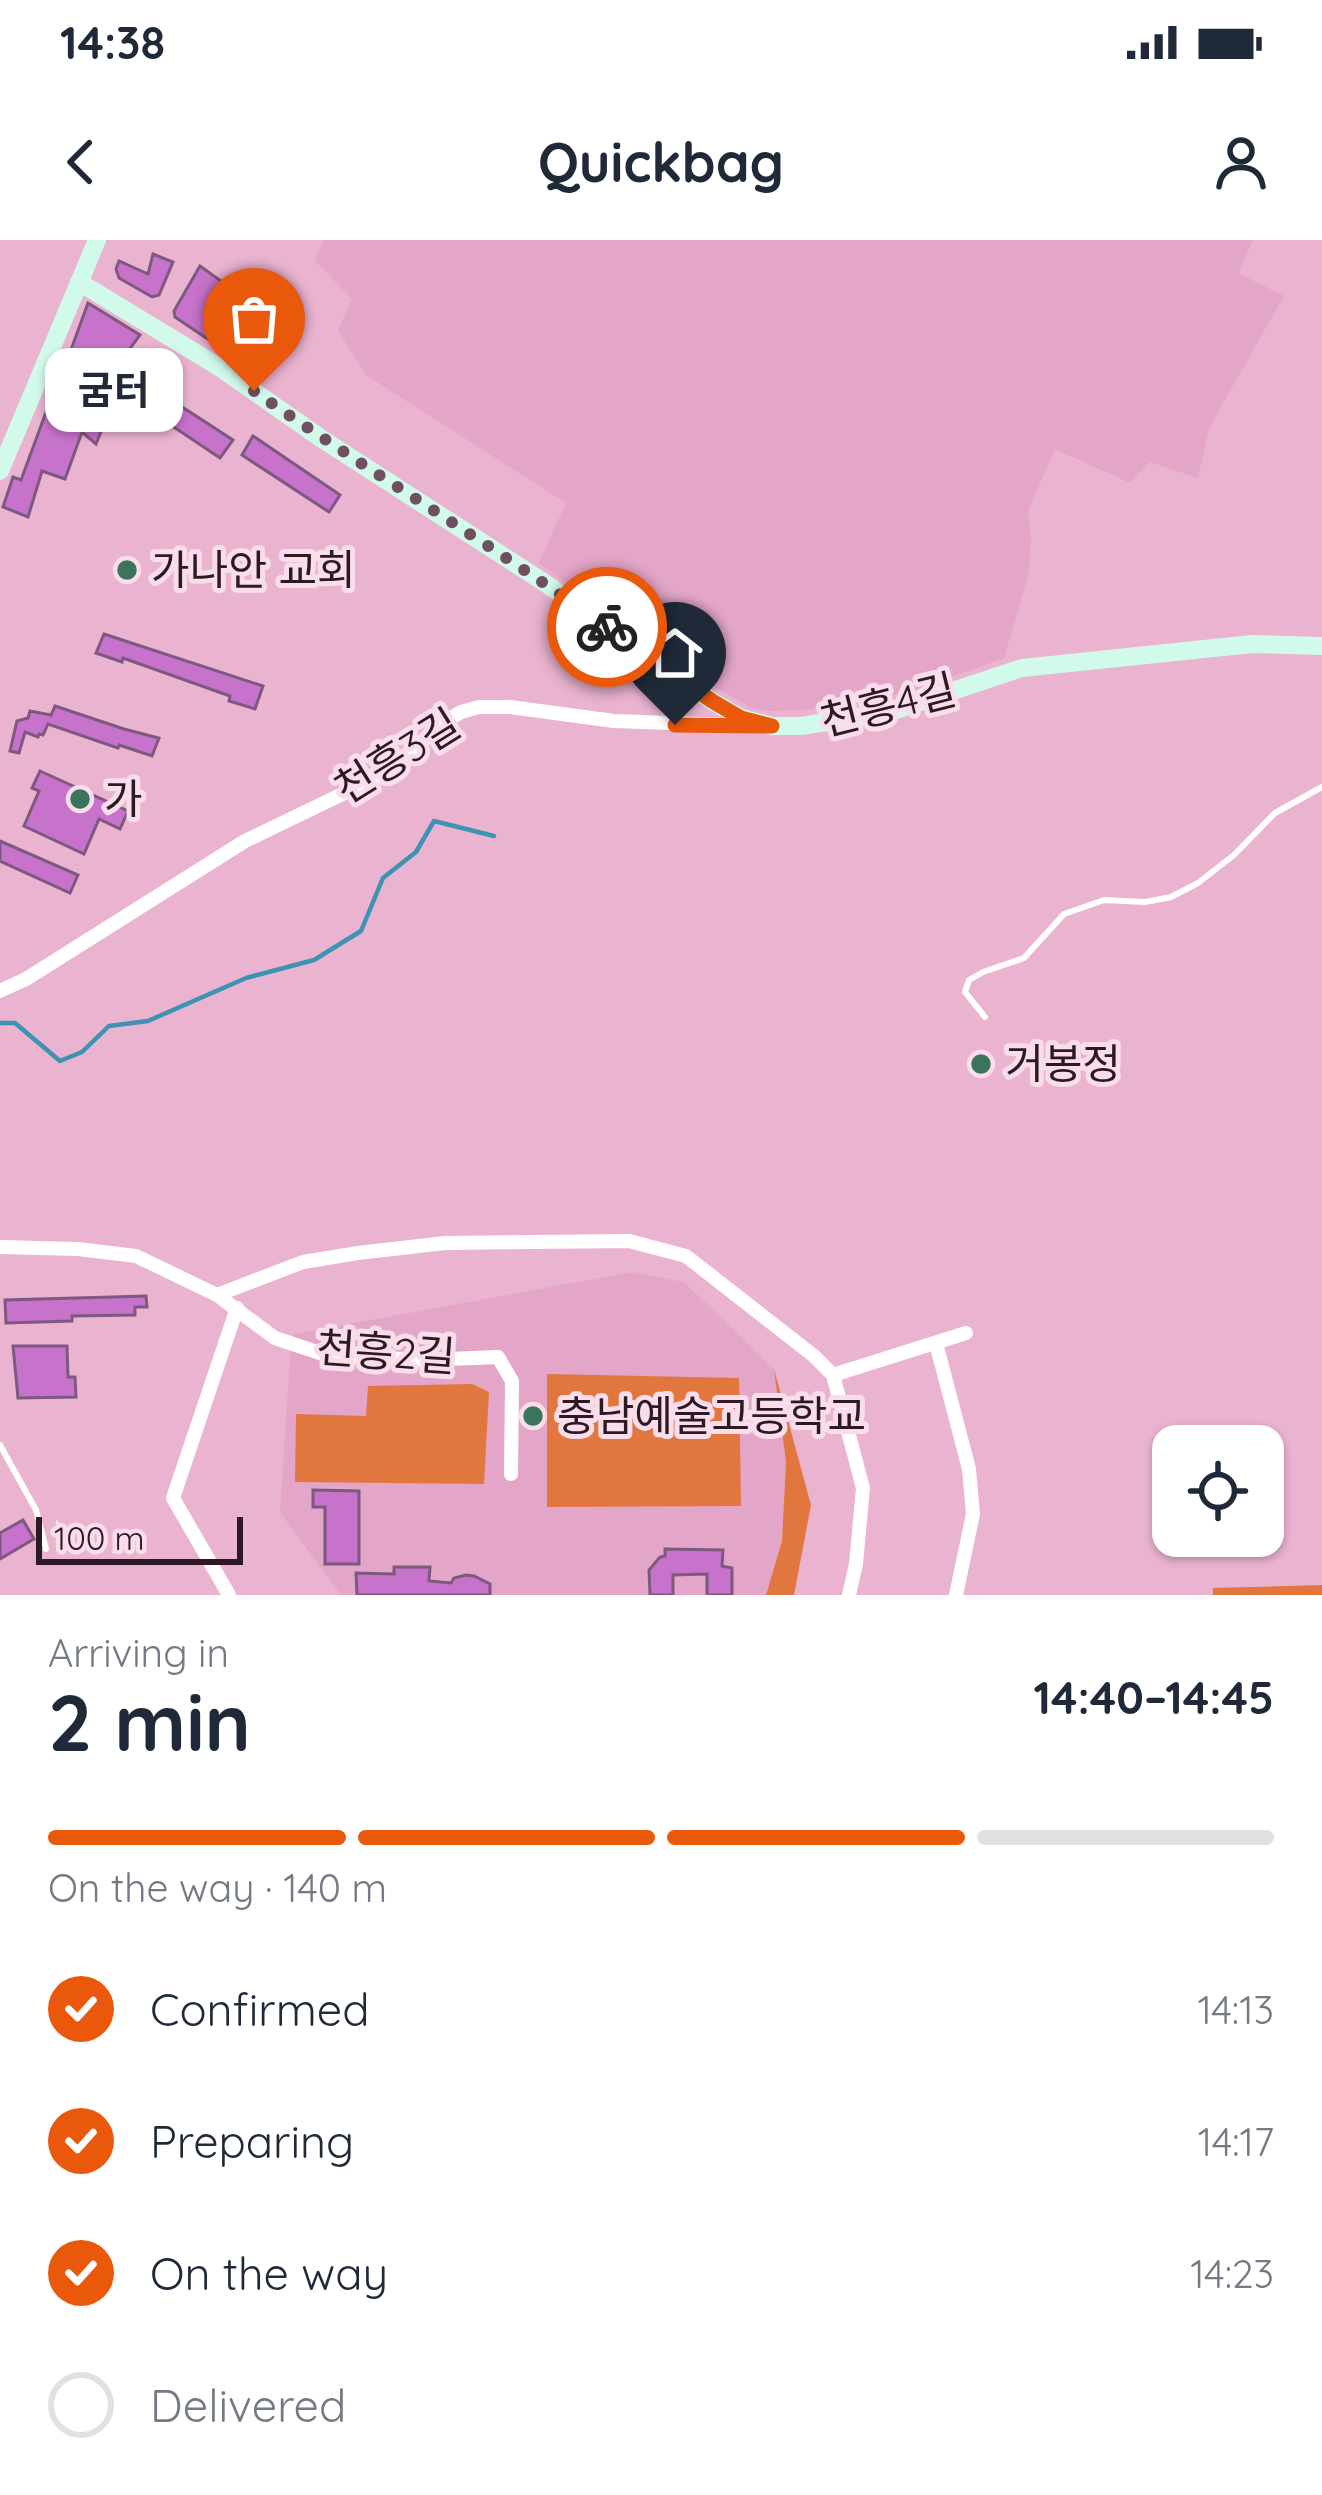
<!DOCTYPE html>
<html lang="en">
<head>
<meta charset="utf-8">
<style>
	:root { --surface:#fff; --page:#f6f6f7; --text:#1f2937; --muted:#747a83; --line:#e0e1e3; --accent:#ea580c }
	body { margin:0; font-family:Quicksand,"Noto Sans KR",sans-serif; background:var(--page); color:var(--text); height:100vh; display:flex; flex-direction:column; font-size:45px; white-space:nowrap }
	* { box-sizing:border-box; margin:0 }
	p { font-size:39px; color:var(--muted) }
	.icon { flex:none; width:66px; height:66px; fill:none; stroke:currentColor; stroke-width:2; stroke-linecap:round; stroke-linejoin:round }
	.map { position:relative; height:1355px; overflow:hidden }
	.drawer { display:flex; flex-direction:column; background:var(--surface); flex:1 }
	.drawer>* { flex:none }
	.controls { position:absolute; left:1152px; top:1185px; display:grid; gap:24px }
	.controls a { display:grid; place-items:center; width:132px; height:132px; border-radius:24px; background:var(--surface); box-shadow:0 3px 9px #0004; font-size:60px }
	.scale { position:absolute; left:36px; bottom:30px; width:207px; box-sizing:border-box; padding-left:12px; border:6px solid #2d1924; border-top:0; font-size:33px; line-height:42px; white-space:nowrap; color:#2d1924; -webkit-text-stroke:9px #faddeb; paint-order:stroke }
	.pin { position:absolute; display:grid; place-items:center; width:102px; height:102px; color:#fff; margin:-123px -51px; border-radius:50% 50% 50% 0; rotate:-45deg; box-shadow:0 0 12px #0007 }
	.pin .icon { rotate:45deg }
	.courier { position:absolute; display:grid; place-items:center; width:120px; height:120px; margin:-60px; border:9px solid #ea580c; border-radius:50%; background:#fff; color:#222; box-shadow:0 3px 15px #0007 }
	.bubble { position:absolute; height:84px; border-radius:24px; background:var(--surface); box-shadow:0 3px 9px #0004; font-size:39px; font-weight:700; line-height:84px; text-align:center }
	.summary em { font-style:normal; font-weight:700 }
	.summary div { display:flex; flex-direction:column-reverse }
	.summary { display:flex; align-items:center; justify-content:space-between; height:204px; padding:0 48px }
	h1 { font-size:78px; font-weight:700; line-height:90px }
	.bar { display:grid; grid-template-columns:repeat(4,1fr); gap:18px 12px; align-content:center; height:144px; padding:0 48px }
	.bar i { height:15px; border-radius:9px; background:var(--line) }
	.bar .current { background:var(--accent) }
	.bar p { grid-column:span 4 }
	ol { padding:0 48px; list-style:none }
	li { display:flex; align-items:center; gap:36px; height:132px }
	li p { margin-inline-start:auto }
	li .icon { padding:12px; border-radius:50%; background:var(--accent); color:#fff; stroke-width:4 }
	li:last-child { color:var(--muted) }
	li i { width:66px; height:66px; border:6px solid var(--line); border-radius:50% }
	.status { display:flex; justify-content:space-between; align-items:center; height:84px; padding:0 60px; background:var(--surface); direction:ltr }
	.status svg { height:33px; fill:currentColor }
	header { display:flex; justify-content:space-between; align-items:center; height:156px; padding:0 48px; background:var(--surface); font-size:54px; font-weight:700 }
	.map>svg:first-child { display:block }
	.built { fill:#e3a6c8 }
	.green { fill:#e2763f }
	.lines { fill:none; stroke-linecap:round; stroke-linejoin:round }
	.stream { stroke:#3d93b2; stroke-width:4.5 }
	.building { fill:#c772cb; stroke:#7e597f; stroke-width:3 }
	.lane { stroke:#fff; stroke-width:6 }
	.street { stroke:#fff; stroke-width:14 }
	.secondary { stroke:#d2faeb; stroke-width:18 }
	.done { stroke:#6f4f60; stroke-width:12; stroke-dasharray:0 21.6 }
	.route { stroke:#ea580c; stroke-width:15 }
	.poi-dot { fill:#3a745d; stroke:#faddeb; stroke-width:4.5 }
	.labels { text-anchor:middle; stroke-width:10; stroke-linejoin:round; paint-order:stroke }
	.poi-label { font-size:42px; fill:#2d1924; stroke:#faddeb; text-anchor:start }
	.street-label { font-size:42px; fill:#2d1924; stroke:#faddeb }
</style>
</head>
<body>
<div class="status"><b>14:38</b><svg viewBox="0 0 49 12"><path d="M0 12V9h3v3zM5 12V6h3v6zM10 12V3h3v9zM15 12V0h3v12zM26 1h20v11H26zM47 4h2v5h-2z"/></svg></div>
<header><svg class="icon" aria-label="back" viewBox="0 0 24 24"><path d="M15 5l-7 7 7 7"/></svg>Quickbag<svg class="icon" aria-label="person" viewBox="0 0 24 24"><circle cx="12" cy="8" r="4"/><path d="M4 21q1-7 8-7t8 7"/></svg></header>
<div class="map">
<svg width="1322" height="1355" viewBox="0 0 1322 1355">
	<rect width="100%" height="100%" fill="#eab3d0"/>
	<g class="built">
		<polygon points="323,0 1253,0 1238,33 1284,56 1209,188 1198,238 1150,222 1130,243 1055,209 1028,271 1031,296 1029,332 1004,418 914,450 857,463 803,470 769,471 754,469 693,435 539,323 566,263 366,135 338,91 352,59 315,21"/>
		<polygon points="633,1032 684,1042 774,1129 786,1222 782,1301 766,1355 341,1355 280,1272 290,1115 294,1094"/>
	</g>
	<g class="green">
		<polygon points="774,1129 811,1265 794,1355 766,1355 782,1301 786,1222"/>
		<polygon points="547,1134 739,1138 741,1266 547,1267"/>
		<polygon points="472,1144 489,1152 484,1244 295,1242 296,1174 366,1176 368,1146"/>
		<polygon points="1322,1345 1322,1355 1213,1355 1213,1348"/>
	</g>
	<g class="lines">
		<polyline class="stream" points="0,783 15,783 60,821 82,812 109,786 148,781 246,738 314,720 361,691 383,638 416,612 434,581 494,596"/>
	</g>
	<g class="building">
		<polygon points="153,14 173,22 159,55 152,57 119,38 116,29 119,21 148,34"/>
		<polygon points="200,26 232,49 222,62 244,75 221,108 175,77 174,71"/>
		<polygon points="88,63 140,95 115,129 102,122 79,149 110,169 96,204 82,192 65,239 42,231 28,277 3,267 13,237 21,240 49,164 47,163 58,139 60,140"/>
		<polygon points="162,154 233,200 220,218 150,171"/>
		<polygon points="253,196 340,255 329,272 242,215"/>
		<polygon points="104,394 263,446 255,469 229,461 230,456 123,418 122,422 96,413"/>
		<polygon points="55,466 124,489 159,498 152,516 119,505 118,508 48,484 43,495 39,494 38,497 25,492 19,513 10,511 17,481 28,478 30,471 51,475"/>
		<polygon points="40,531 128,571 120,589 99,579 84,614 24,586 39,551 32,548"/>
		<polygon points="0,601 78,635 70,653 0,621"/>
		<polygon points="146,1056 147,1067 135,1067 135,1075 72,1076 72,1081 6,1083 5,1060"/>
		<polygon points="13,1106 67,1106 68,1137 75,1137 76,1157 18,1158"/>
		<polygon points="313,1250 359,1251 359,1324 325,1324 325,1267 313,1267"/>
		<polygon points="23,1280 34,1299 0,1319 0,1293"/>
		<polygon points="665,1309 723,1310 722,1326 732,1328 732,1355 707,1355 707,1334 673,1335 673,1355 650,1355 649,1330 660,1317 665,1316"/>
		<polygon points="394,1327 430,1327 429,1341 451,1343 454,1338 466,1335 474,1336 490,1344 490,1355 357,1355 356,1333 394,1334"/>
	</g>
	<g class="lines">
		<g class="lane">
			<polyline points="985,777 965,752 969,740 983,732 1024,718 1064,674 1104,660 1145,662 1171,657 1198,643 1234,615 1275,573 1322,547"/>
			<polyline points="0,1205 36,1270 46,1309"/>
		</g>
		<g class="street">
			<polyline points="0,751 26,739 245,601 390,531 441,484 461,472 479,467 510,467 614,481 753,486"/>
			<polyline points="0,1007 78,1009 136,1016 217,1055 275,1098 326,1115 424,1120 498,1117 512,1141 511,1234"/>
			<polyline points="217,1055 303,1022 358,1013 445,1003 629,1001 686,1016 814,1116 833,1135 863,1248 856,1324 849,1355"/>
			<polyline points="936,1103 969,1229 973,1274 956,1355"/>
			<polyline points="833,1135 966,1093"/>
			<polyline points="229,1355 173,1258 237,1068"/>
		</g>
		<g class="secondary">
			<polyline points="79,42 219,127 322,199 545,343 712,461 741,478 772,486 801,486 890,472 1022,428 1252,404 1322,406"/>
			<polyline points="0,231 97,0"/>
		</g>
	</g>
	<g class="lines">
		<path class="done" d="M254,151C370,232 492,305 607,387"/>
		<polyline class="route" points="607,387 712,461 741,478 772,486 675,485"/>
	</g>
	<g class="poi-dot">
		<circle cx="127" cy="330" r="12"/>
		<circle cx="80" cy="559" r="12"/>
		<circle cx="981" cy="824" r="12"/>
		<circle cx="533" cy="1176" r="12"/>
	</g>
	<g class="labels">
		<g class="poi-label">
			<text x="151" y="345">가나안 교회</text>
			<text x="104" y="574">가</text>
			<text x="1005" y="839">거봉정</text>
			<text x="557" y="1191">충남예술고등학교</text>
		</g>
		<g class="street-label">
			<text transform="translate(888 465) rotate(-14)" y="15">천흥4길</text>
			<text transform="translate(397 516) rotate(-32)" y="15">천흥3길</text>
			<text transform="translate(386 1112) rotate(4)" y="15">천흥2길</text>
		</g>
	</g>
</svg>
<div class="controls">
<a><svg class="icon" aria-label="locate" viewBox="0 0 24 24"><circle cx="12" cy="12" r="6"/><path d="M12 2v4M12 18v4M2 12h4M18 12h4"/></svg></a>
</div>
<div class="scale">100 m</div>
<div class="pin" style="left:254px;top:151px;background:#ea580c"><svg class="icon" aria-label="bag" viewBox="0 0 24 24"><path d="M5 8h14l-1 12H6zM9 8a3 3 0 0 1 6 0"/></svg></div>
<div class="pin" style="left:675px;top:485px;background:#1f2937"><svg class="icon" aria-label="home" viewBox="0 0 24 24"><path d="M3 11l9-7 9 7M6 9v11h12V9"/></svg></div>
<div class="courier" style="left:607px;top:387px"><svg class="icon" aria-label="bike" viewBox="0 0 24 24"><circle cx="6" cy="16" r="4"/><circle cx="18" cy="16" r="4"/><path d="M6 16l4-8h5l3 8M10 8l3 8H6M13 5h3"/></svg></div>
<div class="bubble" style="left:45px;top:108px;width:138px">굼터</div>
</div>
<section class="drawer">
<div class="summary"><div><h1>2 min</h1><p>Arriving in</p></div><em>14:40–14:45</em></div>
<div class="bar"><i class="current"></i><i class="current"></i><i class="current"></i><i></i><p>On the way · 140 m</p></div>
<ol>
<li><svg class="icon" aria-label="check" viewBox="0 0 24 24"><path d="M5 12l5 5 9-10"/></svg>Confirmed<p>14:13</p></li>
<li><svg class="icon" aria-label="check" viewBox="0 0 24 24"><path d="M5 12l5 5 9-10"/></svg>Preparing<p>14:17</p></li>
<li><svg class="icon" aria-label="check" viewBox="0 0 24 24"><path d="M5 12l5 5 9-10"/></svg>On the way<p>14:23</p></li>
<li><i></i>Delivered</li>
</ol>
</section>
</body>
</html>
